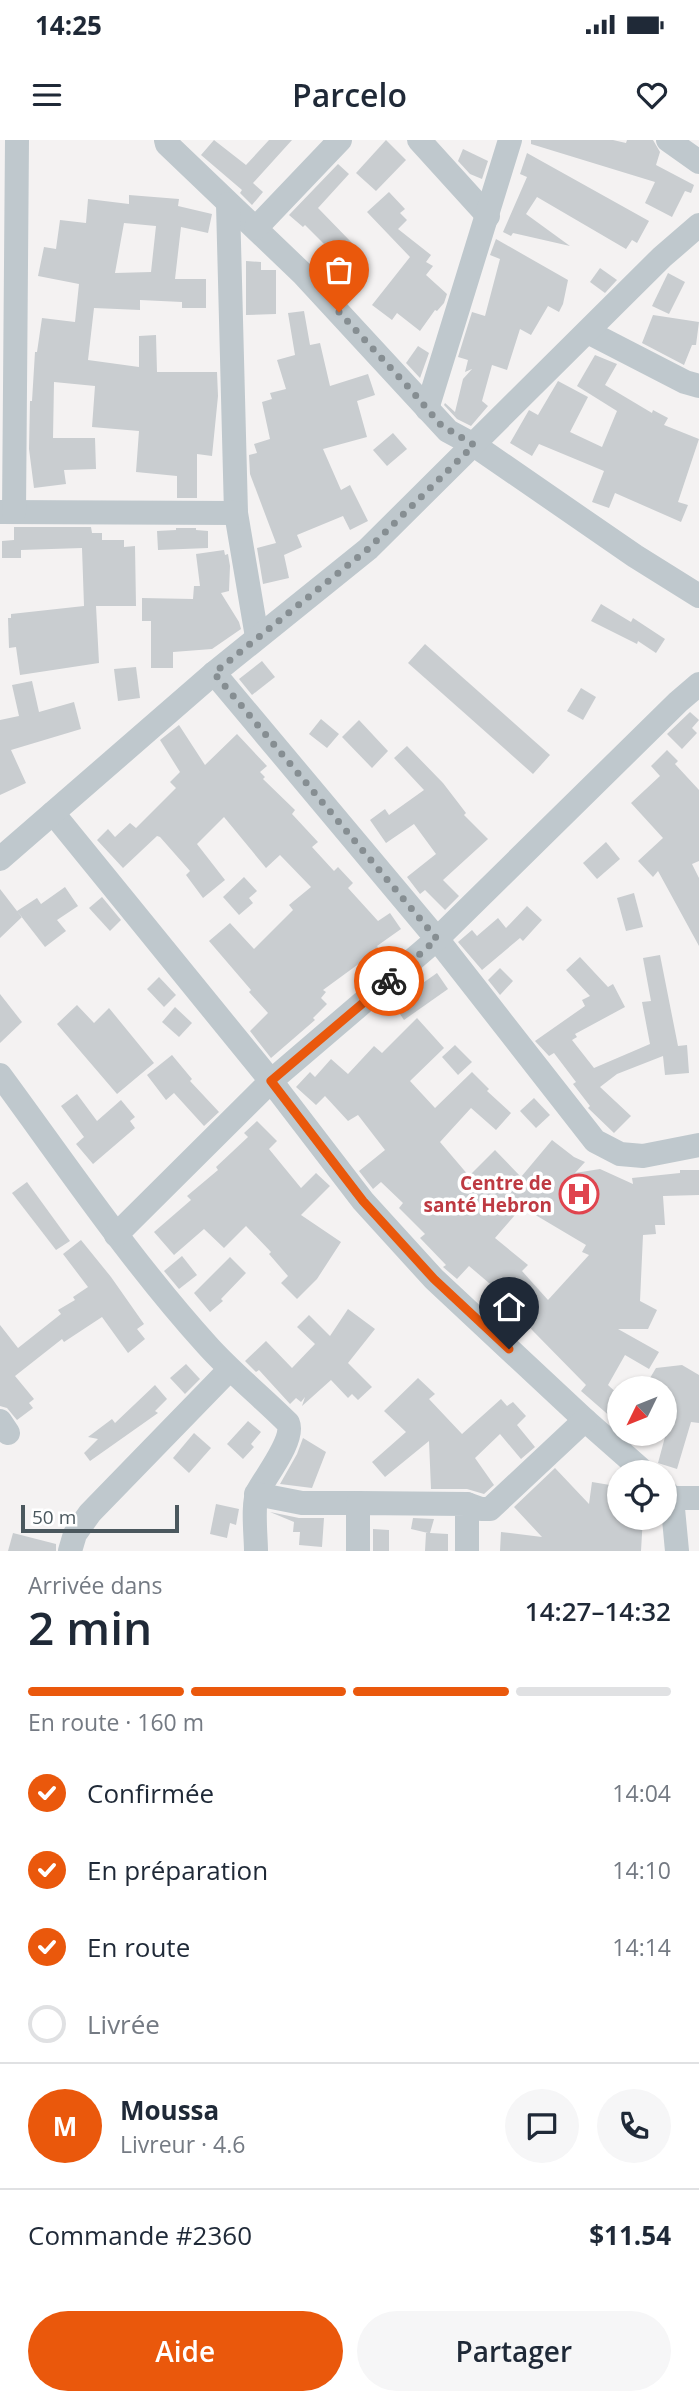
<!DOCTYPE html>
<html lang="fr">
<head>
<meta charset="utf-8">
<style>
	:root { --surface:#fff; --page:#f6f6f7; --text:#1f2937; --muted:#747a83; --line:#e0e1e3; --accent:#ea580c }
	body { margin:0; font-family:"Open Sans",sans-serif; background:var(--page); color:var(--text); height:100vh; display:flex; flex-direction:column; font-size:26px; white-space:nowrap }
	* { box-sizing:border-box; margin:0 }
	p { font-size:23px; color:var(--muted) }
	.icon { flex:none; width:38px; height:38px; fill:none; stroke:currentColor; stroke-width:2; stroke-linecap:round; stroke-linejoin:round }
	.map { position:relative; height:1411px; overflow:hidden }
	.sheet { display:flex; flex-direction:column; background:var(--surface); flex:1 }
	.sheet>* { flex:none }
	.needle { width:46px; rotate:227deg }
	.controls { position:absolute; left:607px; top:1236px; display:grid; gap:14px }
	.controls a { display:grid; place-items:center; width:70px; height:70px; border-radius:50%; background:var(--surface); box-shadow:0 2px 5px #0004; font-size:35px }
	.scale { position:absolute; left:21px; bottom:18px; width:158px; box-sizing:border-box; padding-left:7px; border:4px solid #4b585e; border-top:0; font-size:19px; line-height:24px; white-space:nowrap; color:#4b585e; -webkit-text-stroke:5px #fff; paint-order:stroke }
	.pin { position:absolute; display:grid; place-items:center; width:60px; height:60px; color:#fff; margin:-72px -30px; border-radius:50% 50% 50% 0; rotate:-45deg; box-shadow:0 0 7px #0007 }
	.pin .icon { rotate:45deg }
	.courier { position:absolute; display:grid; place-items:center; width:70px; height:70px; margin:-35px; border:5px solid #ea580c; border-radius:50%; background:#fff; color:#222; box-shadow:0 2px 9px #0007 }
	.summary em { font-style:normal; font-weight:600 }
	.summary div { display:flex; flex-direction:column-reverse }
	.summary { display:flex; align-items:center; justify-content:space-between; height:119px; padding:0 28px }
	h1 { font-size:46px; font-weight:600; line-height:52px }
	.bar { display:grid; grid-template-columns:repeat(4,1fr); gap:10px 7px; align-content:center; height:84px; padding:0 28px }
	.bar i { height:9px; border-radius:5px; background:var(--line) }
	.bar .selected { background:var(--accent) }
	.bar p { grid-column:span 4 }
	.line { display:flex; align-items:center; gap:18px; padding:0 28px; border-top:2px solid var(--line) }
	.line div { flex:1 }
	.round { display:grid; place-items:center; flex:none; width:74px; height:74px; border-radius:37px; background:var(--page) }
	ol { padding:0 28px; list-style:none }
	li { display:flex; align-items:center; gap:21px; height:77px }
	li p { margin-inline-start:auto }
	li .icon { padding:7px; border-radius:50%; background:var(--accent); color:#fff; stroke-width:4 }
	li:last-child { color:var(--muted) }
	li i { width:38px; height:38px; border:4px solid var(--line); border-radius:50% }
	.primary-button { display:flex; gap:14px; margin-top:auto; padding:14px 28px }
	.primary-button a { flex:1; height:80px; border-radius:42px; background:var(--accent); color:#fff; font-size:28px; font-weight:600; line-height:80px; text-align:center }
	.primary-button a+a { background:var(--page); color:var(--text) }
	.status { display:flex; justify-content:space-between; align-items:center; height:49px; padding:0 35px; background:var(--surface); direction:ltr }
	.status svg { height:19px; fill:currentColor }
	header { display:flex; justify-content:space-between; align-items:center; height:91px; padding:0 28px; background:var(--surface); font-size:32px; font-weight:600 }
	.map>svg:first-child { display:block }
	.building { fill:#c9cdd0; fill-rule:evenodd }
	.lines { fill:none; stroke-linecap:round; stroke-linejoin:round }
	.minor { stroke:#bfc8cd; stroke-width:24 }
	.done { stroke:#868e92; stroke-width:7; stroke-dasharray:0 12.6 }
	.route { stroke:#ea580c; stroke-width:9 }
	.labels { text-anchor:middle; stroke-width:7; stroke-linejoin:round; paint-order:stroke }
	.health-label { font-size:19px; font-weight:bold; fill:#be3a42; stroke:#fff; text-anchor:end }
</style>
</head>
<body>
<div class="status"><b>14:25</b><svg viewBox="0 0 49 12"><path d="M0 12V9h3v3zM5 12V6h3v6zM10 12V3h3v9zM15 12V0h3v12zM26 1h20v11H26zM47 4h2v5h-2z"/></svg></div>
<header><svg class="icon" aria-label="menu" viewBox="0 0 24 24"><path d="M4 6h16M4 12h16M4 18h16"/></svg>Parcelo<svg class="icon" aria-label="heart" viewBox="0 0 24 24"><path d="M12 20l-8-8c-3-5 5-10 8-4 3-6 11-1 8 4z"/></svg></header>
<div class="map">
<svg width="699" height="1411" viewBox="0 0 699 1411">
	<rect width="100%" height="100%" fill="#f4f2f2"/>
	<g class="building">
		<polygon points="214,0 246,25 269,0 292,0 253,43 263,52 252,65 240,53 242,50 201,15"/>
		<polygon points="386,0 406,20 376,51 356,33"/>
		<polygon points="531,0 613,0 626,3 627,0 653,0 660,12 656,25 694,45 691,53 685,51 672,77 645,63 655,42 531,4"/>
		<polygon points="463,9 488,21 482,39 470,34 458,21"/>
		<polygon points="527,13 649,81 637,103 632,100 626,109 537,57 526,74 570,106 513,93 511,96 503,92 527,37 520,34"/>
		<polygon points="338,24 349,34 318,68 353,104 341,116 349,123 332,142 319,129 333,113 305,85 303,87 289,75"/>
		<polygon points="389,52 405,69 400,73 407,80 398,89 431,115 426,122 433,126 426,135 447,154 444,163 437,171 435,170 420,191 397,173 392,180 372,165 410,117 367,72"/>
		<path d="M129,55L179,59L178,66L212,74L208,93L181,87L175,139H206V168H182V162L140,160V170L94,168L88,220L139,227V196L156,195L157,232H217L218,256L212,316L197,314V358H177V336L136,332L139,291L92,287L95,246L54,242L53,298H95L96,329L64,330L66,344L34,348L29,309L30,261H32L35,212H37L42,178L75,182L79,144L38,136L44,107L56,109L60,80L86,83L88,59L129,64ZM124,83L156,86L151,132L115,133Z"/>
		<polygon points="496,99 568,140 563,164 559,172 548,166 531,195 520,189 507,230 492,225 482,261 488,266 471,286 457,279 444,265 445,263 455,272 463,239 472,229 465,232 468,220 458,217 472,172 485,176 500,119 490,115"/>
		<polygon points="246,121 261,122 261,130 276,130 276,174 246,175"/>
		<polygon points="600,128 617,140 605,153 590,142"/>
		<polygon points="668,133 685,142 669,174 652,166"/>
		<polygon points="304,171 310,205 320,203 330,246 368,234 375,255 357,261 367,297 323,309 341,350 350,345 368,381 350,390 343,376 297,395 302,407 284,415 289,438 263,444 257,408 276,403 250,334 249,315 257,313 254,304 270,299 262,262 272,259 270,253 286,249 277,220 295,215 288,173"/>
		<polygon points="653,175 699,182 696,205 692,205 684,225 642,203"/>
		<polygon points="418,206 429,213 420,238 406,223"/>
		<polygon points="595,215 617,224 605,245 652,273 653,270 668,278 664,285 699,299 678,362 688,365 681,382 615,353 609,368 592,362 604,331 539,304 532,316 510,303 529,270 538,275 558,241 588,257 570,292 602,307 617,271 577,246"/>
		<polygon points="393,293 407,309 387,326 373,310"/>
		<polygon points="14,387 91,387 92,393 102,393 102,400 124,400 124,407 135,406 136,466 96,466 99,523 20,535 16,507 9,508 8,478 11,478 11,474 84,466 82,408 21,410 21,418 2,418 2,401 14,400"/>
		<polygon points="176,388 196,388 196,390 208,391 208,408 158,410 157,391 176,390"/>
		<polygon points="224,410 225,415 228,414 230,426 229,451 221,453 239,482 241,489 212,509 173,512 173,528 151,528 151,481 142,481 142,458 193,459 194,446 200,446 196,414"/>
		<polygon points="601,464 631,482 633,478 665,499 656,513 638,501 637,504 591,481"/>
		<polygon points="425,504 550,615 533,634 408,523"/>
		<polygon points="262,521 275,537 252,555 239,539"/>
		<polygon points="136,527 140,558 118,561 114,529"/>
		<polygon points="32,541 39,572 74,562 81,589 11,610 26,643 0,655 0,580 19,576 12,545"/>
		<polygon points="581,548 596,557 583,580 567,571"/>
		<polygon points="690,572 699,580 692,588 697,593 682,609 667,594"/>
		<polygon points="321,579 339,594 327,608 309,594"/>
		<polygon points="359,580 388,611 372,628 342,597"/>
		<polygon points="179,585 205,625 237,594 267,626 260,632 265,637 263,639 295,670 292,674 318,702 312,707 334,731 338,727 353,743 348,748 378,781 390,773 401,789 377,806 379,809 323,850 326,852 321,858 327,864 313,878 315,880 271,918 250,891 268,873 249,852 251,850 209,801 230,783 254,809 293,770 289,765 311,747 280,715 266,728 224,677 197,704 225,740 203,758 186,735 190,731 160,697 157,696 123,728 97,700 108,689 115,697 130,683 136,688 176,648 170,642 180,632 160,600"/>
		<polygon points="407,606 443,643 466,673 464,675 488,699 443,740 459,756 445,770 425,750 420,754 407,737 436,714 414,684 386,703 370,680 385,669 389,675 424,650 394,618"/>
		<polygon points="667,610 678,621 675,624 699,650 699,721 692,724 699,738 699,806 658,731 653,737 638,721 663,698 631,663 660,636 651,626"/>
		<polygon points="606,702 620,719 597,739 583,723"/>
		<polygon points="244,737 257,751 249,758 253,763 239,775 223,757"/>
		<polygon points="65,747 78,766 57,780 66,791 45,807 17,771 22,777 0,798 0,749 17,771 37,758 41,764"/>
		<polygon points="634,753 643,787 626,791 617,758"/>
		<polygon points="102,757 121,780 110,791 89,768"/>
		<polygon points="527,766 542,780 523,801 520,798 482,830 458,802 472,790 477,796 498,778 506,788"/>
		<polygon points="660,815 678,906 687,905 689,933 665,935 663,916 617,934 600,947 631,976 614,993 588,968 590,966 573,944 576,942 554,913 549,916 535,901 585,866 582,860 590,856 566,830 580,817 608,847 613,844 625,867 575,894 577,897 572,900 594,928 650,904 642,862 651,861 643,818"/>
		<polygon points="500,828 513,841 500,855 488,840"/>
		<polygon points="437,833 448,849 404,880 393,864"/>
		<polygon points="159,837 176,855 164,867 147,849"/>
		<polygon points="0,854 22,882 0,903"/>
		<polygon points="77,865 94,883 109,868 154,923 117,954 57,884"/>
		<polygon points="175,867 192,883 179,897 162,882"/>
		<path d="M417,878L444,908L410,941L435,968L472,932L489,949L487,951L511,973L496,990L471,968L440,1002L469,1036L495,1010L521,1037L552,1000L574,1017L585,1022L575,1033L600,1029L633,1044L632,1038L680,1033V1030H699V1055L663,1056L665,1085H655L656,1094L643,1095L640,1161L657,1170L648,1189H618L659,1212L649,1229L625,1215L608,1245L620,1256V1285L581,1251L586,1245L533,1191L496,1149L469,1126L457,1139L443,1127L446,1125L420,1098L425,1094L399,1068L403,1063L381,1042L373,1049L359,1031L385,1010L358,975L348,981L325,956L316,965L296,947L310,932L315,937L331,919L348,934L374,906L382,913ZM522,1067L586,1105L582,1112L589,1115L548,1160L522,1131L528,1125L495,1098Z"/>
		<polygon points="455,905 472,922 458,935 442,917"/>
		<polygon points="172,915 192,939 190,941 219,972 204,986 174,953 166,960 147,935"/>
		<polygon points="77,954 97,981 121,960 135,977 130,981 135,988 93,1024 76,1004 84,997 61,966"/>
		<polygon points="534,958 550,975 536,988 520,971"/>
		<polygon points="257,981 277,1001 269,1009 301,1048 316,1033 330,1046 301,1075 341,1102 317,1139 297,1159 281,1143 288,1136 269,1114 271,1112 246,1086 224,1108 204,1089 174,1115 154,1092 191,1060 187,1056 218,1030 216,1027 248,997 244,993"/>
		<polygon points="27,1042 70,1101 56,1110 12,1053"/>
		<polygon points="81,1100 111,1137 144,1184 137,1189 145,1199 128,1213 102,1177 64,1202 62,1199 15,1236 34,1259 29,1263 33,1268 17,1280 7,1268 0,1266 0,1185 18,1208 61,1174 58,1170 75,1160 73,1157 88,1147 63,1114"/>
		<polygon points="182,1116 197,1135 179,1149 164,1131"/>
		<polygon points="230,1117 246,1133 221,1159 223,1161 210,1172 194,1153"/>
		<polygon points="348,1169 375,1189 348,1223 372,1247 358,1260 352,1254 348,1258 331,1240 302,1266 305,1257 301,1262 296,1258 290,1264 259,1230 256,1232 245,1221 266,1201 292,1228 315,1204 297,1187 309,1175 330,1196"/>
		<polygon points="186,1224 200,1239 185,1254 170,1238"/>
		<polygon points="682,1225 699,1235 699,1283 691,1282 677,1329 658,1323 665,1297 665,1248 644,1248 656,1228"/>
		<polygon points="418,1238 435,1254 429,1259 462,1294 501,1259 507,1266 513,1262 526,1276 517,1285 535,1307 521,1319 500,1294 475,1318 494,1345 484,1354 467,1349 431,1349 429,1301 385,1337 372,1322 406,1292 384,1271"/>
		<polygon points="155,1245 167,1259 155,1271 158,1273 90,1321 84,1313 98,1299 88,1297 112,1279 115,1283"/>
		<polygon points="248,1281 261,1292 251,1304 254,1307 243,1319 227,1304"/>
		<polygon points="194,1293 211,1308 189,1333 173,1318"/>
		<polygon points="303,1298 326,1312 312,1348 280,1344 297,1314"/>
		<polygon points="555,1328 589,1364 592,1342 610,1345 609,1352 615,1353 612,1373 620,1374 620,1377 643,1377 641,1411 500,1411 501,1392 542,1397 514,1367"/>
		<polygon points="216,1364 239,1369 236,1385 230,1383 227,1398 210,1394"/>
		<polygon points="270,1372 299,1378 324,1378 322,1407 299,1405 300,1392 293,1392 294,1382"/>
		<polygon points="413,1378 434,1379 430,1393 448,1394 448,1411 425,1411 426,1393 428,1393 411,1389"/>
		<polygon points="373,1389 389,1390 389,1411 373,1411"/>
		<polygon points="13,1393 56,1404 56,1411 8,1411"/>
	</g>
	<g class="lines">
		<g class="minor">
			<polyline points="166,0 167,4 303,134 448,291 474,305 635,416 699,456"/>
			<polyline points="419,0 488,76"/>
			<polyline points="668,0 699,22"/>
			<polyline points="228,64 236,373 257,497"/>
			<polyline points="256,88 340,0"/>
			<polyline points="588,192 685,242 699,246"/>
			<polyline points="427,269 510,0"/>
			<polyline points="0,372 236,373"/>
			<polyline points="14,372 17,0"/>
			<polyline points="214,533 437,799 595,1001 620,1014 643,1016 699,1005"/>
			<polyline points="53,673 271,941 363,1061 434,1139 585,1280 644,1332"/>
			<polyline points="0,719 214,533 368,409 662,117 699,85"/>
			<path d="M0,935C67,1026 131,1121 207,1205C232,1233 261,1256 288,1283C295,1299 266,1336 258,1351C252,1363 256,1397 256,1411"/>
			<polyline points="116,1095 271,941 437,799 678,562 699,544"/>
			<polyline points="0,1281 8,1293"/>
			<polyline points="665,1351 672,1358 677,1411"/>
			<polyline points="256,1354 302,1363 358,1363"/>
			<polyline points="672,1358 699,1358"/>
			<polyline points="467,1364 481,1369 490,1369 585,1280"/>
			<polyline points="70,1411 75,1394 90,1373 229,1230"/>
			<polyline points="358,1411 358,1363 467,1364 467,1411"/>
		</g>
	</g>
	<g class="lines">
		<polyline class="done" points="339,172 411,250 441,285 474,305 368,409 214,533 437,799 389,841"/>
		<polyline class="route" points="389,841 271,941 363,1061 434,1139 509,1209"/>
	</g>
	<defs>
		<symbol id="hospital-ring" viewBox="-11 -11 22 22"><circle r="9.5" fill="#fff" stroke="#e0444e" stroke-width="1.5"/><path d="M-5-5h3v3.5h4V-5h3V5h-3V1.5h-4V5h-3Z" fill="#e0444e"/></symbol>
	</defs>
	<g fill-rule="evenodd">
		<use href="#hospital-ring" x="557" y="1032" width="44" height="44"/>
	</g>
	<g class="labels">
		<g class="health-label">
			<text x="552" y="1050">Centre de<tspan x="552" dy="22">santé Hebron</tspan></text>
		</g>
	</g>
</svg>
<div class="controls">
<a><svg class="needle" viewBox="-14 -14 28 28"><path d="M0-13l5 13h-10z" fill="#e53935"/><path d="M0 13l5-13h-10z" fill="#747a83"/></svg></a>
<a><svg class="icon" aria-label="locate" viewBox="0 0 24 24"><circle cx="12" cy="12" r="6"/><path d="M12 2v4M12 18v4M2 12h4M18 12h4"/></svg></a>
</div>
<div class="scale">50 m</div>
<div class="pin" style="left:339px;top:172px;background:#ea580c"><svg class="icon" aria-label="bag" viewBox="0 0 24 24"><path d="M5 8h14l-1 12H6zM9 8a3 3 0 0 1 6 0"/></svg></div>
<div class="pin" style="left:509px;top:1209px;background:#1f2937"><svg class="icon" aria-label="home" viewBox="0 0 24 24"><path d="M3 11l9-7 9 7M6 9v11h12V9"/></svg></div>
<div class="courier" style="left:389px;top:841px"><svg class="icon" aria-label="bike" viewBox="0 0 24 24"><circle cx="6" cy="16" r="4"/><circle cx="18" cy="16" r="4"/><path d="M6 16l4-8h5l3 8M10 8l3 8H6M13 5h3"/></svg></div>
</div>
<section class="sheet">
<div class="summary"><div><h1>2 min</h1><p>Arrivée dans</p></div><em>14:27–14:32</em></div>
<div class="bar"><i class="selected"></i><i class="selected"></i><i class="selected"></i><i></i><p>En route · 160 m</p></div>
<ol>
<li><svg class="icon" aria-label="check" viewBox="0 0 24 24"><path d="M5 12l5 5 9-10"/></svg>Confirmée<p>14:04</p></li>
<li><svg class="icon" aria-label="check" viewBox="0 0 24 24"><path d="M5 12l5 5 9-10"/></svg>En préparation<p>14:10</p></li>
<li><svg class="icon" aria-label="check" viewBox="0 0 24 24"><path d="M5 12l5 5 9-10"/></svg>En route<p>14:14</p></li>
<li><i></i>Livrée</li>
</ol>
<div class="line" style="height:126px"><b class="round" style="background:var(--accent);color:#fff">M</b><div><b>Moussa</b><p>Livreur · 4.6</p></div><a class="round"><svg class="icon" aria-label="chat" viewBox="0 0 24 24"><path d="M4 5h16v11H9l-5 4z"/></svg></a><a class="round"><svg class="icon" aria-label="phone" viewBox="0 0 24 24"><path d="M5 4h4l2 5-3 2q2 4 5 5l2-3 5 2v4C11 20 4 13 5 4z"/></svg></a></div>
<div class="line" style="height:91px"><div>Commande #2360</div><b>$11.54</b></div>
<div class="primary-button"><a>Aide</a><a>Partager</a></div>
</section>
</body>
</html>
